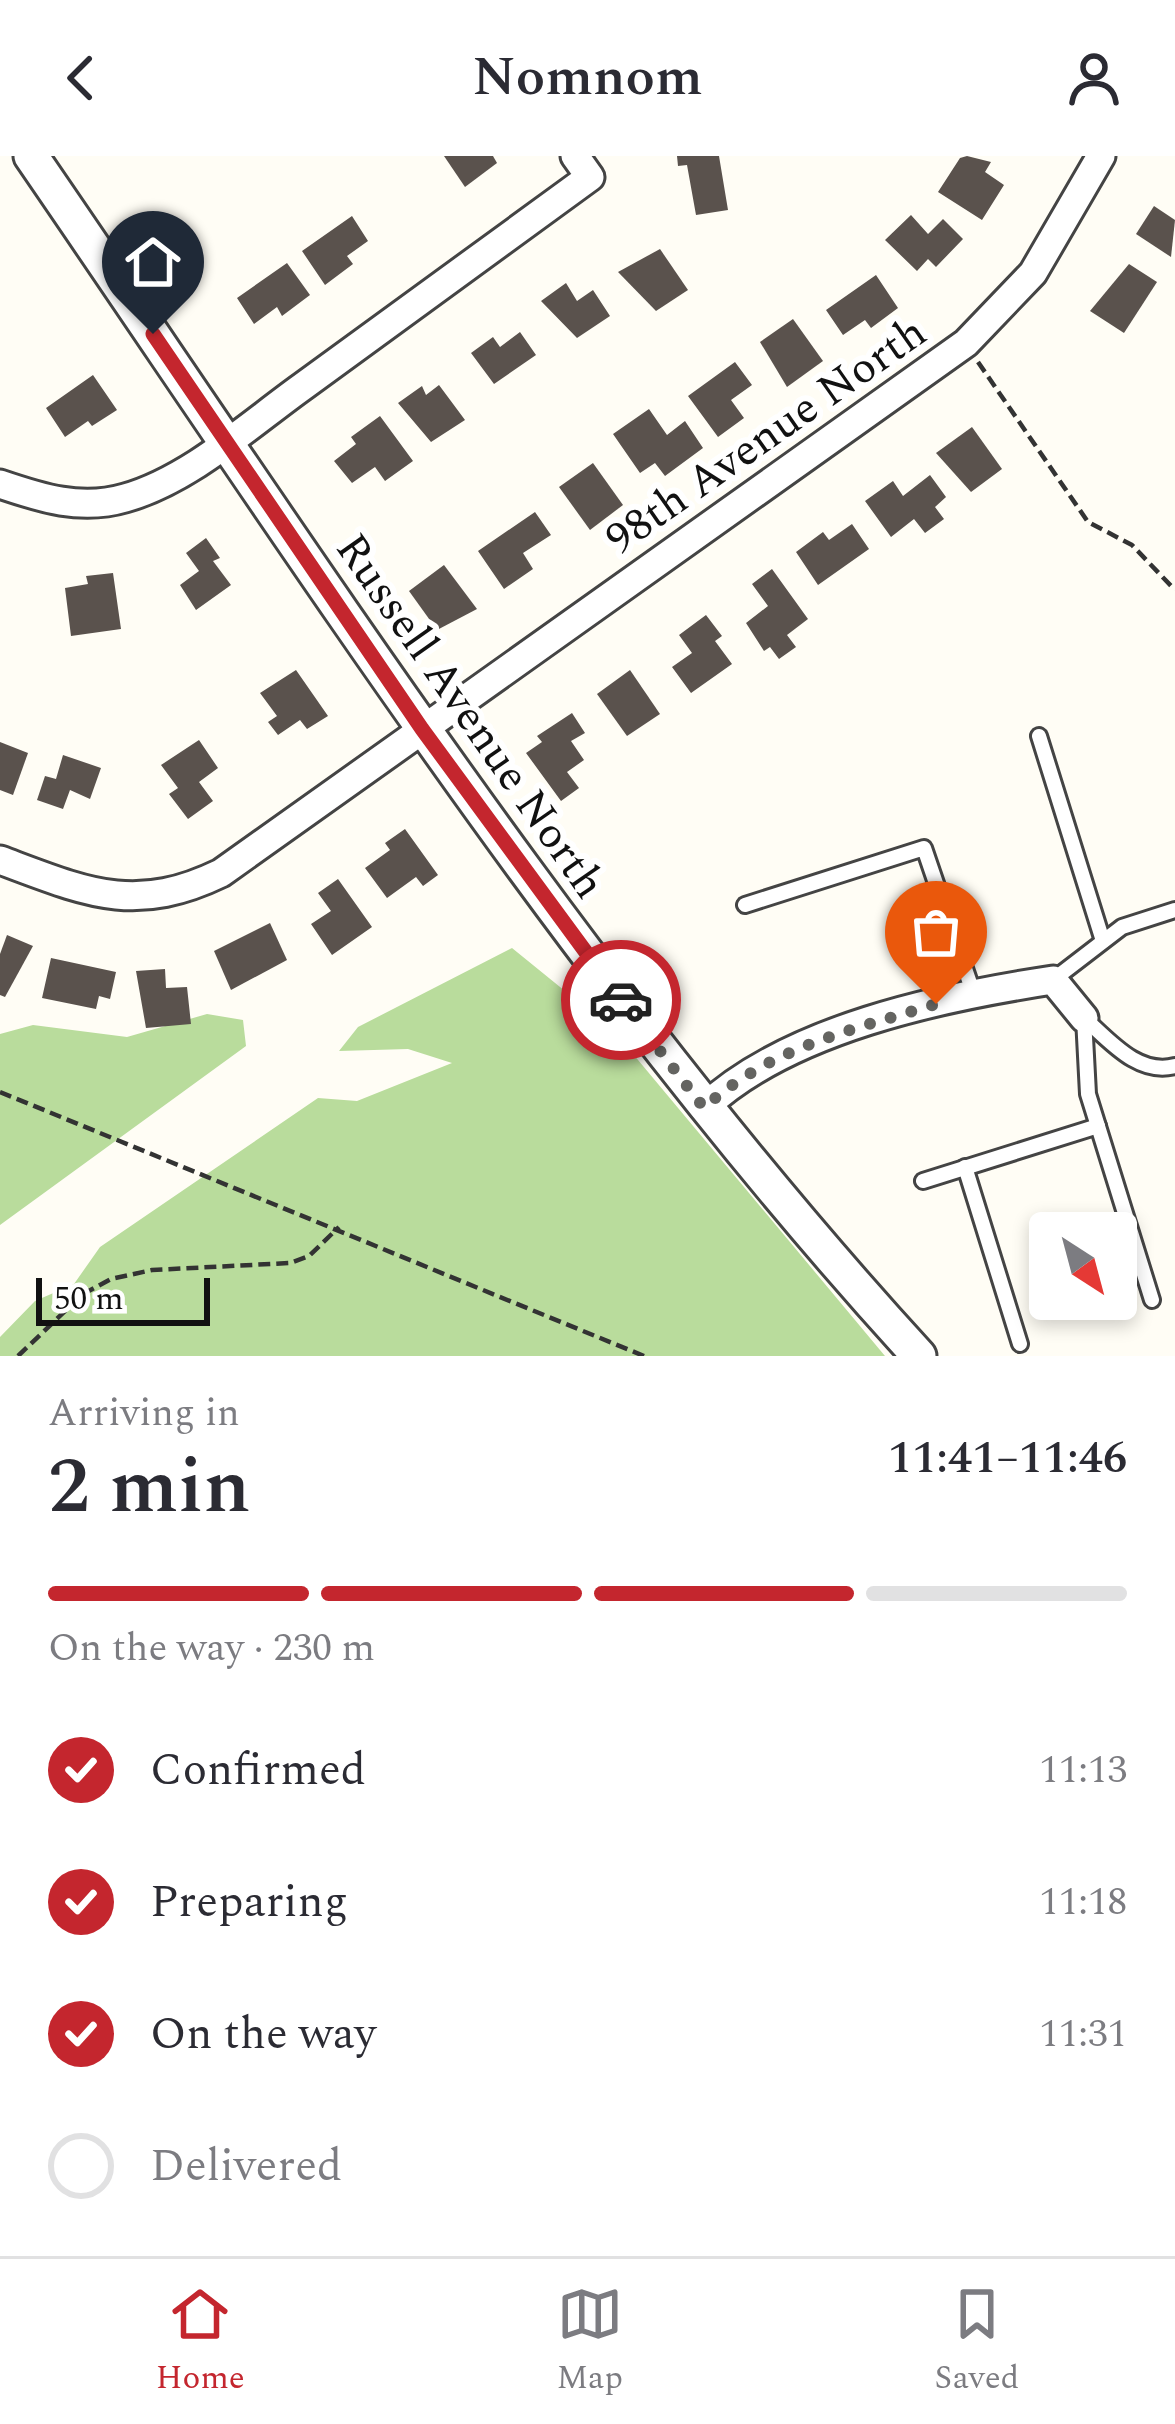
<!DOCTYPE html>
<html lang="en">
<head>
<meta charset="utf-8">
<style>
	:root { --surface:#fff; --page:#f7f7f7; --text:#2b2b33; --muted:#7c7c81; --line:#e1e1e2; --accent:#c4262e }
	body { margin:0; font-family:Spectral,serif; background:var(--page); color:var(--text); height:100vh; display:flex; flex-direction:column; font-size:45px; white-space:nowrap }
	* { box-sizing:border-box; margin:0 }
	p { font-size:39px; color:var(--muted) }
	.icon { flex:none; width:66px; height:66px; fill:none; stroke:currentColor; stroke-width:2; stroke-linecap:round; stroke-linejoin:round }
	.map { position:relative; height:1200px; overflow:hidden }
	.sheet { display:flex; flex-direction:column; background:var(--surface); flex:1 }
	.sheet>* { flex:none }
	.needle { width:78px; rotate:144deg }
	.fabs { position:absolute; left:1029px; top:1056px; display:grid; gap:24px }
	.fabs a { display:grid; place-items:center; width:108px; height:108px; border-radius:12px; background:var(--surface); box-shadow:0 6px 18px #0003; font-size:60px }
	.scale { position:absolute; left:36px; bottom:30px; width:174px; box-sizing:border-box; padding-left:12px; border:6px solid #111; border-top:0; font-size:33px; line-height:42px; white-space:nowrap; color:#111; -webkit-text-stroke:9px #fff; paint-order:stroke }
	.pin { position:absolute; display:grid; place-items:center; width:102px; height:102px; color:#fff; margin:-123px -51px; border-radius:50% 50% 50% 0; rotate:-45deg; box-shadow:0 0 12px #0007 }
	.pin .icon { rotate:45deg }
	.courier { position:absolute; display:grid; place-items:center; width:120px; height:120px; margin:-60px; border:9px solid #c4262e; border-radius:50%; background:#fff; color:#222; box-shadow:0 3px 15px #0007 }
	.overview em { font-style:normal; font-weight:600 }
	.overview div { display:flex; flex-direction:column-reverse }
	.overview { display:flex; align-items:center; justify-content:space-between; height:204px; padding:0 48px }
	h1 { font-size:78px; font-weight:600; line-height:90px }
	.bar { display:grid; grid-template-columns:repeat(4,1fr); gap:18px 12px; align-content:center; height:144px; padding:0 48px }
	.bar i { height:15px; border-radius:9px; background:var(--line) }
	.bar .on { background:var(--accent) }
	.bar p { grid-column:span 4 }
	ol { padding:0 48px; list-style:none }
	li { display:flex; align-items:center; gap:36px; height:132px }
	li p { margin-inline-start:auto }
	li .icon { padding:12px; border-radius:50%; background:var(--accent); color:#fff; stroke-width:4 }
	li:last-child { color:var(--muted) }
	li i { width:66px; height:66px; border:6px solid var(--line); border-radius:50% }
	header { display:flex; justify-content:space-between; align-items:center; height:156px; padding:0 48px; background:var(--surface); font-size:54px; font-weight:600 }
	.tab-bar { display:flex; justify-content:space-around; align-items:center; height:168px; border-top:3px solid var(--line); background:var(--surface); font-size:33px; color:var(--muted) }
	.tab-bar a { display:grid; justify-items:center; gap:6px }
	.tab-bar .on { color:var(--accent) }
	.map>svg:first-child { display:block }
	.forest { fill:#b9dc9c }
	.building { fill:#5a524d }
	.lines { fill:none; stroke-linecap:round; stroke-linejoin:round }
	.service-casing { stroke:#444; stroke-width:20 }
	.minor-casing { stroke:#444; stroke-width:33 }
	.tertiary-casing { stroke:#444; stroke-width:39 }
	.path { stroke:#333; stroke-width:4.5; stroke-dasharray:12 6; stroke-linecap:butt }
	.service { stroke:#fff; stroke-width:14 }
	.minor { stroke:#fff; stroke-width:27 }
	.tertiary { stroke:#fff; stroke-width:33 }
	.done { stroke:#646461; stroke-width:12; stroke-dasharray:0 21.6 }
	.route { stroke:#c4262e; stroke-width:15 }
	.labels { text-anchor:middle; stroke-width:12; stroke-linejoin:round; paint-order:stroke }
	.street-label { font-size:45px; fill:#111; stroke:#fff }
</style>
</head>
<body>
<header><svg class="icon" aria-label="back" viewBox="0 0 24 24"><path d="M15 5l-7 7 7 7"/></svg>Nomnom<svg class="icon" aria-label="person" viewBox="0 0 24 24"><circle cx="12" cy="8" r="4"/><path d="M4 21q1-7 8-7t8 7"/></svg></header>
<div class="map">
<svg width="1175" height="1200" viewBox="0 0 1175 1200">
	<rect width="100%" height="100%" fill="#fffdf5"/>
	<g class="forest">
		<polygon points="512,792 613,874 885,1200 0,1200 0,1181 35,1145 74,1128 100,1091 318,942 357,945 452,907 408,893 339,895 358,871"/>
		<polygon points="207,858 243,864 246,890 0,1069 0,878 33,869 127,881"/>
	</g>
	<g class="building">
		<polygon points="444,0 493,0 497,7 465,31"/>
		<polygon points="677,0 719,0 728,54 696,59 687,9 678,10"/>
		<polygon points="967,0 991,6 985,16 1004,29 982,64 938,36 960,2"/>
		<polygon points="1154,50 1175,64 1171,101 1136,78"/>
		<polygon points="911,59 928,78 943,63 963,83 936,111 928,103 917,115 885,84"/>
		<polygon points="352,60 368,85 347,100 353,108 325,129 302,95"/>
		<polygon points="660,93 688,134 656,155 618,116"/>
		<polygon points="287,107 310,139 282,160 277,151 254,168 237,142"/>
		<polygon points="1129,108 1157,126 1124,177 1090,155"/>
		<polygon points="876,119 898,152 871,172 865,164 843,179 826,154"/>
		<polygon points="566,127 577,145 593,134 610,160 577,182 541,145"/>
		<polygon points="793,163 823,205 787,231 760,186"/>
		<polygon points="520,176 536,199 494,228 471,197 493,181 500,191"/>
		<polygon points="735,206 752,229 731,244 744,262 718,281 688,240"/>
		<polygon points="93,219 117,254 92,270 88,265 65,281 46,252"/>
		<polygon points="439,229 465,264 431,286 398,247 422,230 426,239"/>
		<polygon points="649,253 667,279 685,265 703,292 665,320 655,307 640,317 613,278"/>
		<polygon points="380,260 413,305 385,325 375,311 352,327 334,305 356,288 351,281"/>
		<polygon points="972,271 1002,313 971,336 936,297"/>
		<polygon points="593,307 623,349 590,374 559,331"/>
		<polygon points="930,319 946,341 935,351 944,363 925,377 914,363 891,381 865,345 893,325 903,340"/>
		<polygon points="535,356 551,379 523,397 533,413 504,433 478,395"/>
		<polygon points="852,368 869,393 818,429 796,396 823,376 829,384"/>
		<polygon points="206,382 220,402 213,405 231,429 196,454 180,429 199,415 186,397"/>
		<polygon points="444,409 477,453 437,474 409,435"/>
		<polygon points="772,413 808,463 787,479 796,491 779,503 770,491 764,495 746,467 768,450 752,428"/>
		<polygon points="113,417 121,473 71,480 65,432 88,428 86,420"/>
		<polygon points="706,459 722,480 715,485 732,508 691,537 672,511 692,497 679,479"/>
		<polygon points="296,514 328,560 307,573 300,564 278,579 268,566 277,560 260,537"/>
		<polygon points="630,514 660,558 627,580 597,538"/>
		<polygon points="572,557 585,577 571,585 584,604 567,616 579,632 561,645 526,597 542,586 537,580"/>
		<polygon points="199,584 218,612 199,626 213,645 188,663 169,638 178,632 161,609"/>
		<polygon points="0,586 28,597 13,639 0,634"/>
		<polygon points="63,599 101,612 90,643 70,634 63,653 37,644 45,620 56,623"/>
		<polygon points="405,673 438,719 423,730 416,721 387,742 365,712 390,694 385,687"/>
		<polygon points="338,723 372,771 332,799 311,768 331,755 318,737"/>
		<polygon points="270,767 287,804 231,834 214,795"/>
		<polygon points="7,779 33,790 5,841 0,839 0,798"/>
		<polygon points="51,802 116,816 110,843 99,840 96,853 42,842"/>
		<polygon points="165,813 166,832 187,831 191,868 146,872 136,815"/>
	</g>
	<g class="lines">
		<defs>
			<g id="service">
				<polyline points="1039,580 1103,785"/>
				<polyline points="745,749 924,692 973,836"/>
				<polyline points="1053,824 1122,771 1175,754"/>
				<polyline points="1084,862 1088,938 1152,1144"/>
				<path d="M1084,862C1109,884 1138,920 1175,910"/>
				<polyline points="965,1011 1020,1188"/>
				<polyline points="923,1025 1098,970"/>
			</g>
			<g id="minor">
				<path d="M0,328C41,342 81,355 125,342C189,324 249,269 302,231C398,161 494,91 590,21L575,0"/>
				<path d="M0,704C86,736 134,759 221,717L966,187L1033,117L1101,0"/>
				<path d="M704,952C788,873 941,841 1053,824L1084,862"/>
			</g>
			<path id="tertiary" d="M31,0C313,411 582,832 919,1200"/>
		</defs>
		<use href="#service" class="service-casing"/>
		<use href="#minor" class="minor-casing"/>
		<use href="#tertiary" class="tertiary-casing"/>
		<g class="path">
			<polyline points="978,206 1088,366 1132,389 1175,434"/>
			<polyline points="0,936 644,1200"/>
			<polyline points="18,1200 83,1138 111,1123 152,1114 290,1107 309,1100 339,1071"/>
		</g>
		<use href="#service" class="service"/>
		<use href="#minor" class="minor"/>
		<use href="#tertiary" class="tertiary"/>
	</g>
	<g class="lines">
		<path class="done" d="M621,844L704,952C770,891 853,874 936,848"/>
		<polyline class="route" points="153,178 422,573 621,844"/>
	</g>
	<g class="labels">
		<g class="street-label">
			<text transform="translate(765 278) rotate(-35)" y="16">98th Avenue North</text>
			<text transform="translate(472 559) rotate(55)" y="16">Russell Avenue North</text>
		</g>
	</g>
</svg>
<div class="fabs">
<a><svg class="needle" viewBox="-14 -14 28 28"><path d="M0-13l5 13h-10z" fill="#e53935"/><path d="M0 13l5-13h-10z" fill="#7c7c81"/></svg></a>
</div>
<div class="scale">50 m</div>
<div class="pin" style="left:936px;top:848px;background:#ea580c"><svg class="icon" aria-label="bag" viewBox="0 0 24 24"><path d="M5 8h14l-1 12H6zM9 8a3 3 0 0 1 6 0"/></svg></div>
<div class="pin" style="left:153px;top:178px;background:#1f2937"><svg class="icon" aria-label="home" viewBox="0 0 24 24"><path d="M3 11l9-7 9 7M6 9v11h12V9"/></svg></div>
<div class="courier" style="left:621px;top:844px"><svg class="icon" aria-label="car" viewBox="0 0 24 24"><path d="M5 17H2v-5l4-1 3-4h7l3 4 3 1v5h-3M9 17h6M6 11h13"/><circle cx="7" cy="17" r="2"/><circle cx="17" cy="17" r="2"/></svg></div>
</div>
<section class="sheet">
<div class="overview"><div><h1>2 min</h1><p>Arriving in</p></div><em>11:41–11:46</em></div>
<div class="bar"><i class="on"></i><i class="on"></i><i class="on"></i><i></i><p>On the way · 230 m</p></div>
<ol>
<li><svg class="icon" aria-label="check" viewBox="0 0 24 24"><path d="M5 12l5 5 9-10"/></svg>Confirmed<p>11:13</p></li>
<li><svg class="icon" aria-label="check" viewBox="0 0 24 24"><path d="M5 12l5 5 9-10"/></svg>Preparing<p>11:18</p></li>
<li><svg class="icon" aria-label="check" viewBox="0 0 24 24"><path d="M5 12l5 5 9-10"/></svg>On the way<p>11:31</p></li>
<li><i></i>Delivered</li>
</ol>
</section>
<nav class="tab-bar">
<a class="on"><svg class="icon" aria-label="home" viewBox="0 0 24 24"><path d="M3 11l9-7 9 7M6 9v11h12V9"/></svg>Home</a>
<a><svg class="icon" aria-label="map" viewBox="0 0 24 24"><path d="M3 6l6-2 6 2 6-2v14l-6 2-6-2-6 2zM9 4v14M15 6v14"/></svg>Map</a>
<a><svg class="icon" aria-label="saved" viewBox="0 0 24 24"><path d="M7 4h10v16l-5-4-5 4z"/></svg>Saved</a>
</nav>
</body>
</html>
